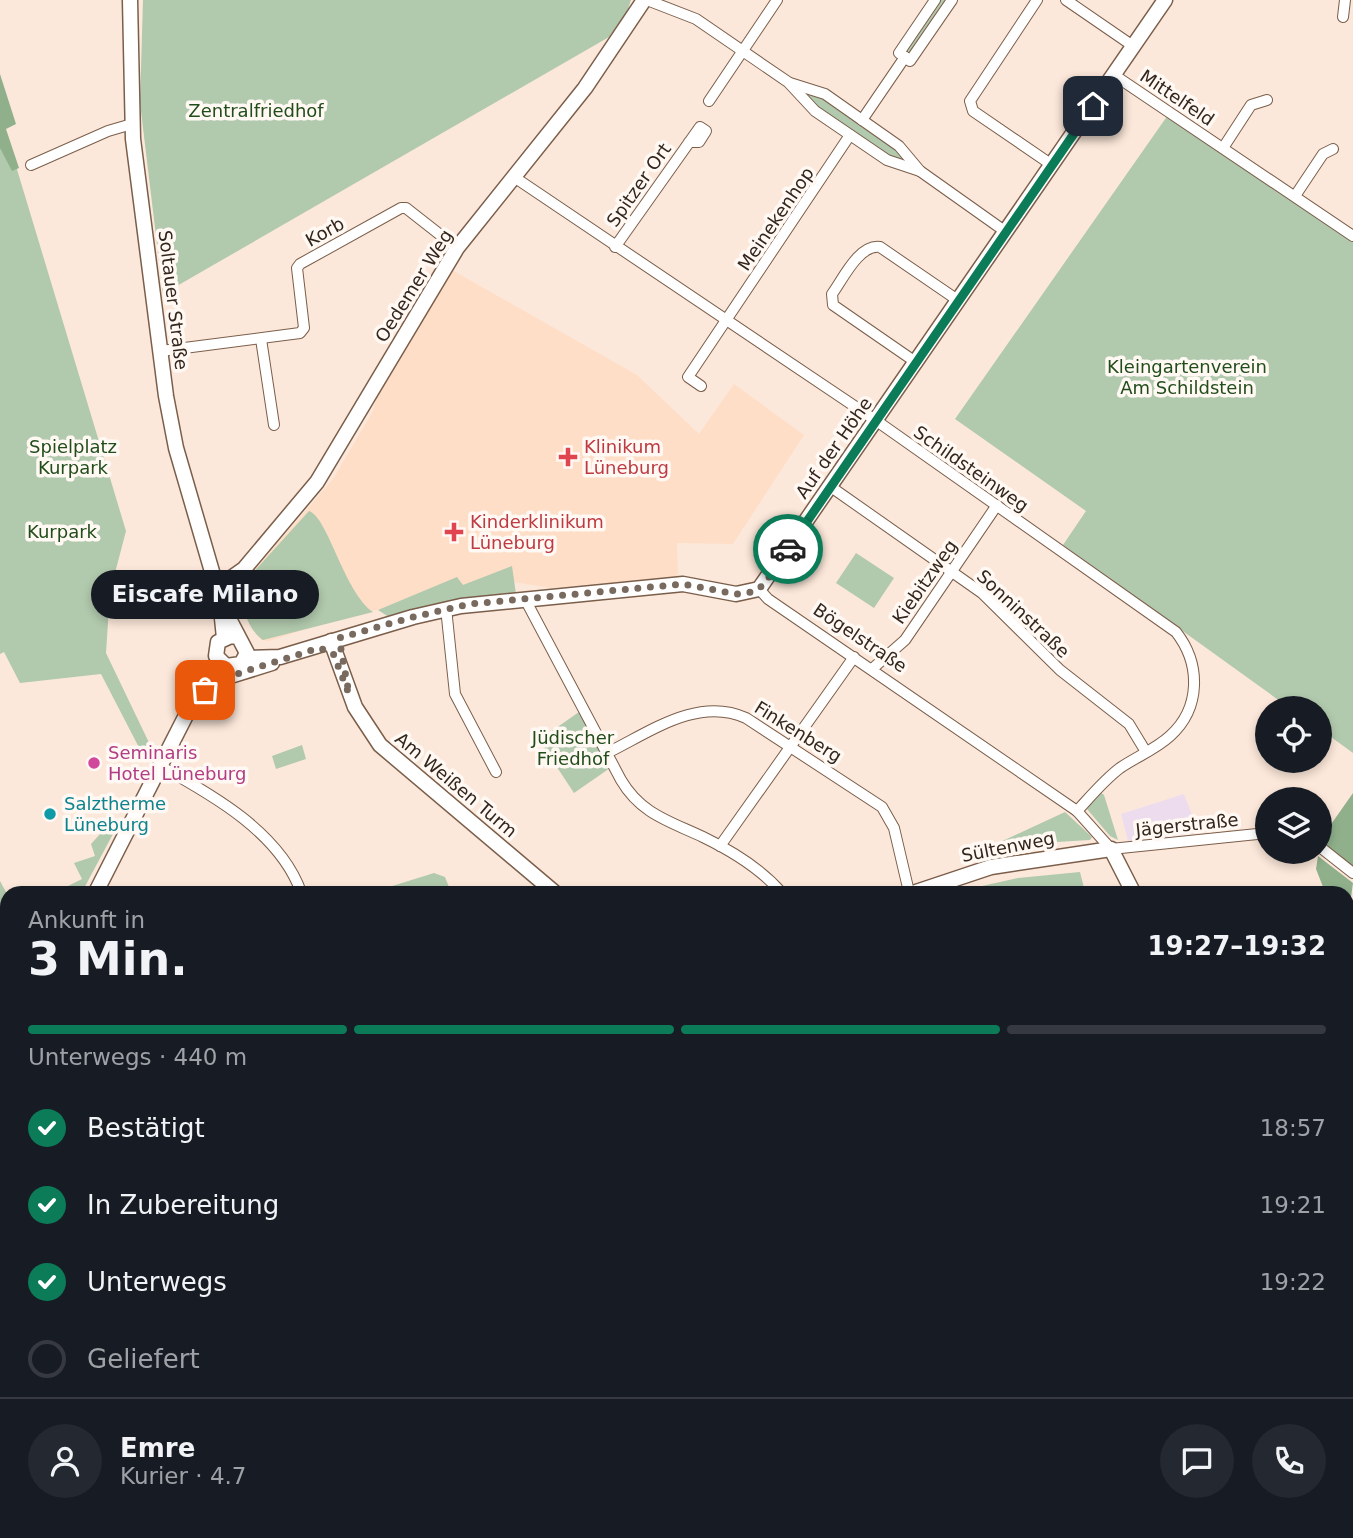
<!DOCTYPE html>
<html lang="de">
<head>
<meta charset="utf-8">
<style>
	:root { --surface:#171b24; --page:#242831; --text:#f1f3f6; --muted:#9ea1a6; --line:#363941; --accent:#0c7c58 }
	body { margin:0; font-family:"DejaVu Sans",sans-serif; background:var(--page); color:var(--text); height:100vh; display:flex; flex-direction:column; font-size:26px; white-space:nowrap }
	* { box-sizing:border-box; margin:0 }
	p { font-size:23px; color:var(--muted) }
	.icon { flex:none; width:38px; height:38px; fill:none; stroke:currentColor; stroke-width:2; stroke-linecap:round; stroke-linejoin:round }
	.map { position:relative; flex:1; overflow:hidden }
	.drawer { position:absolute; left:0px; top:886px; width:1354px; height:653px; display:flex; flex-direction:column; background:var(--surface); border-radius:21px 21px 0 0; box-shadow:0 4px 10px #0003 }
	.drawer>* { flex:none }
	.tools { position:absolute; left:1255px; top:696px; display:grid; gap:14px }
	.tools a { display:grid; place-items:center; width:77px; height:77px; border-radius:50%; background:var(--surface); box-shadow:0 4px 10px #0003; font-size:35px }
	.pin { position:absolute; display:grid; place-items:center; width:60px; height:60px; color:#fff; margin:-30px; border-radius:14px; box-shadow:0 4px 10px #0006 }
	.courier { position:absolute; display:grid; place-items:center; width:70px; height:70px; margin:-35px; border:5px solid #0c7c58; border-radius:50%; background:#fff; color:#222; box-shadow:0 2px 9px #0007 }
	.bubble { position:absolute; height:49px; border-radius:24px; background:var(--surface); box-shadow:0 4px 10px #0003; font-size:23px; font-weight:700; line-height:49px; text-align:center }
	.headline em { font-style:normal; font-weight:700 }
	.headline div { display:flex; flex-direction:column-reverse }
	.headline { display:flex; align-items:center; justify-content:space-between; height:119px; padding:0 28px }
	h1 { font-size:46px; font-weight:700; line-height:52px }
	.bar { display:grid; grid-template-columns:repeat(4,1fr); gap:10px 7px; align-content:center; height:84px; padding:0 28px }
	.bar i { height:9px; border-radius:5px; background:var(--line) }
	.bar .selected { background:var(--accent) }
	.bar p { grid-column:span 4 }
	.line { display:flex; align-items:center; gap:18px; padding:0 28px; border-top:2px solid var(--line) }
	.line div { flex:1 }
	.round { display:grid; place-items:center; flex:none; width:74px; height:74px; border-radius:37px; background:var(--page) }
	ol { padding:0 28px; list-style:none }
	li { display:flex; align-items:center; gap:21px; height:77px }
	li p { margin-inline-start:auto }
	li .icon { padding:7px; border-radius:50%; background:var(--accent); color:#fff; stroke-width:4 }
	li:last-child { color:var(--muted) }
	li i { width:38px; height:38px; border:4px solid var(--line); border-radius:50% }
	.map>svg:first-child { display:block }
	.commercial { fill:#eddced }
	.industrial { fill:#ecdcee }
	.built { fill:#fedec7 }
	.green { fill:#b1c9ad }
	.forest { fill:#90b08b }
	.lines { fill:none; stroke-linecap:round; stroke-linejoin:round }
	.stream { stroke:#78b4bd; stroke-width:2.5 }
	.street-casing { stroke:#7b5e4a; stroke-width:12 }
	.secondary-casing { stroke:#7b5e4a; stroke-width:17 }
	.street { stroke:#fff; stroke-width:10 }
	.secondary { stroke:#fff; stroke-width:14 }
	.done { stroke:#796a5f; stroke-width:7; stroke-dasharray:0 12.6 }
	.route { stroke:#0c7c58; stroke-width:9 }
	.health-dot { fill:#e0444e; stroke:#fff8f3; stroke-width:2.5 }
	.hotel-dot { fill:#d1479c; stroke:#fff8f3; stroke-width:2.5 }
	.culture-dot { fill:#0f9aa8; stroke:#fff8f3; stroke-width:2.5 }
	.labels { text-anchor:middle; stroke-width:7; stroke-linejoin:round; paint-order:stroke }
	.street-label { font-size:18px; fill:#32261d; stroke:#fff8f3 }
	.park-label { font-size:18px; fill:#214d1b; stroke:#fff8f3 }
	.health-label { font-size:18px; fill:#be3a42; stroke:#fff8f3; text-anchor:start }
	.hotel-label { font-size:18px; fill:#b23c85; stroke:#fff8f3; text-anchor:start }
	.culture-label { font-size:18px; fill:#0d838f; stroke:#fff8f3; text-anchor:start }
</style>
</head>
<body>
<div class="map">
<svg width="1353" height="1538" viewBox="0 0 1353 1538">
	<rect width="100%" height="100%" fill="#fce8da"/>
	<g class="commercial">
		<polygon points="1184,794 1199,833 1128,841 1121,814"/>
		<polygon points="0,1320 7,1326 7,1383 0,1389"/>
	</g>
	<polygon class="industrial" points="7,1083 7,1253 0,1257 0,1096"/>
	<g class="built">
		<polygon points="452,270 637,375 699,434 734,384 804,435 733,544 677,543 678,576 551,588 507,581 340,618 269,641 261,640 250,626 237,590 333,479 372,413 377,397"/>
		<polygon points="163,1531 199,1531 192,1538 167,1538"/>
	</g>
	<g class="green">
		<polygon points="143,0 631,0 627,12 609,37 163,294 140,103"/>
		<polygon points="938,0 950,0 912,55 904,50"/>
		<path d="M795,87C839,102 883,132 913,166C869,151 828,121 795,87Z"/>
		<polygon points="0,113 126,531 110,592 106,653 153,751 147,763 101,674 20,683 4,652 0,654"/>
		<polygon points="1168,115 1353,242 1353,753 1320,729 1320,709 1291,709 1063,545 1086,511 955,419"/>
		<path d="M309,511C328,517 344,592 373,612L263,640C247,629 242,606 239,588Z"/>
		<polygon points="856,553 894,578 874,608 836,583"/>
		<polygon points="512,566 516,594 469,599 392,619 378,610 457,577 463,585"/>
		<polygon points="579,712 610,768 574,793 539,740"/>
		<polygon points="302,745 306,759 276,769 272,756"/>
		<polygon points="1099,791 1104,795 1118,840 1110,836 1087,809"/>
		<polygon points="1065,812 1092,837 1090,840 1040,843 966,858"/>
		<polygon points="101,833 113,834 82,892 56,892 82,879 74,863 95,856 91,844"/>
		<polygon points="1080,872 1085,892 955,892 1018,878"/>
		<polygon points="434,873 445,877 451,892 373,892"/>
		<polygon points="0,881 7,894 7,931 0,917"/>
		<polygon points="1353,1239 1353,1353 1351,1354 1348,1346 1348,1261"/>
		<polygon points="1353,1495 1353,1538 1334,1538 1337,1531 1348,1531 1348,1498"/>
		<polygon points="798,1531 1157,1531 1158,1538 801,1538"/>
	</g>
	<g class="forest">
		<polygon points="0,74 16,124 6,129 19,168 12,171 0,148"/>
		<polygon points="1353,793 1353,869 1320,840"/>
		<polygon points="1318,856 1353,883 1348,919 1348,892 1325,892 1316,869"/>
	</g>
	<g class="lines">
		<polyline class="stream" points="1348,1286 1353,1288"/>
		<defs>
			<g id="street">
				<polyline points="647,0 696,19 788,82 815,111 887,160 920,171"/>
				<polyline points="1037,0 970,101 973,111 1052,165"/>
				<polyline points="1066,0 1133,46"/>
				<polyline points="1343,17 1345,0"/>
				<polyline points="905,57 910,61 952,0"/>
				<polyline points="905,57 899,53 935,0"/>
				<polyline points="1114,75 1353,236"/>
				<polyline points="790,83 825,94 899,146 920,171 1006,232"/>
				<polyline points="709,101 777,0"/>
				<polyline points="862,120 905,57"/>
				<polyline points="1223,148 1251,105 1267,100"/>
				<polyline points="31,165 108,131 132,124"/>
				<path d="M514,177L881,424L1176,632C1201,664 1201,708 1170,736C1156,749 1136,757 1120,768C1104,780 1091,796 1077,811"/>
				<polyline points="1295,196 1323,154 1333,149"/>
				<polyline points="615,247 700,127 706,131 699,142 689,142"/>
				<polyline points="261,339 274,425"/>
				<polyline points="161,351 300,333 304,328 297,268 300,264 401,208 406,208 457,248"/>
				<path d="M917,363L833,305L832,294C843,279 859,244 880,247L959,301"/>
				<polyline points="701,386 688,377 850,135"/>
				<polyline points="831,487 982,593 1060,670 1129,724 1146,752"/>
				<polyline points="759,589 768,599 1077,811 1111,849 1267,833"/>
				<path d="M526,601L621,780C641,814 669,821 703,837C732,851 760,868 781,892"/>
				<polyline points="446,608 455,694 496,772"/>
				<polyline points="872,669 905,640 997,505"/>
				<path d="M607,753C650,732 698,696 746,718L882,807L894,828L909,892"/>
				<path d="M160,766C213,795 280,833 301,892"/>
				<polyline points="720,846 854,657"/>
				<polyline points="1320,847 1353,873"/>
				<polyline points="1348,1114 1353,1100"/>
				<polyline points="1348,1167 1353,1165"/>
				<polyline points="0,1284 7,1280"/>
				<polyline points="1348,1356 1353,1374"/>
				<polyline points="1348,1466 1353,1449"/>
				<polyline points="0,1508 7,1516"/>
				<polyline points="19,1531 24,1538"/>
				<polyline points="329,1531 330,1538"/>
				<polyline points="527,1531 547,1538"/>
				<polyline points="703,1531 712,1538"/>
				<polyline points="1103,1531 1113,1538"/>
				<polyline points="83,1538 91,1531"/>
				<polyline points="428,1538 432,1531"/>
				<polyline points="508,1538 510,1531"/>
				<polyline points="605,1538 606,1531"/>
				<polyline points="1326,1538 1328,1531"/>
			</g>
			<g id="secondary">
				<polyline points="130,0 133,139 166,396 176,448 220,599 224,638"/>
				<polyline points="217,588 244,569 317,482 457,248 585,88 644,0"/>
				<polyline points="226,613 247,653 241,664 226,666 216,656 218,642 231,636 238,637"/>
				<polyline points="331,641 355,707 380,745 554,892"/>
				<polyline points="246,658 280,657 413,617 461,606 683,584 736,594 759,589 1165,0"/>
				<polyline points="202,693 224,678 272,663"/>
				<polyline points="96,892 204,680 220,662"/>
				<polyline points="916,892 991,867 1111,849 1133,892"/>
				<polyline points="0,943 7,966"/>
				<polyline points="0,1070 7,1056"/>
				<polyline points="1177,1531 1178,1538"/>
			</g>
		</defs>
		<use href="#street" class="street-casing"/>
		<use href="#secondary" class="secondary-casing"/>
		<use href="#street" class="street"/>
		<use href="#secondary" class="secondary"/>
	</g>
	<g class="lines">
		<polyline class="done" points="205,690 224,678 319,648 333,653 349,694 339,638 413,617 470,604 683,584 736,594 748,593 759,589 767,580 788,549"/>
		<polyline class="route" points="788,549 1093,106"/>
	</g>
	<g class="health-dot">
		<path d="M564.5 446.5h7v7h7v7h-7v7h-7v-7h-7v-7h7z"/>
		<path d="M450.5 521.5h7v7h7v7h-7v7h-7v-7h-7v-7h7z"/>
	</g>
	<circle class="hotel-dot" cx="94" cy="763" r="7"/>
	<circle class="culture-dot" cx="50" cy="814" r="7"/>
	<g class="labels">
		<g class="street-label">
			<text transform="translate(1177 98) rotate(34)" y="6">Mittelfeld</text>
			<text transform="translate(639 185) rotate(-55)" y="6">Spitzer Ort</text>
			<text transform="translate(776 219) rotate(-56)" y="6">Meinekenhop</text>
			<text transform="translate(325 232) rotate(-29)" y="6">Korb</text>
			<text transform="translate(414 286) rotate(-58)" y="6">Oedemer Weg</text>
			<text transform="translate(173 300) rotate(83)" y="6">Soltauer Straße</text>
			<text transform="translate(834 448) rotate(-55)" y="6">Auf der Höhe</text>
			<text transform="translate(971 469) rotate(35)" y="6">Schildsteinweg</text>
			<text transform="translate(925 582) rotate(-55)" y="6">Kiebitzweg</text>
			<text transform="translate(1023 614) rotate(43)" y="6">Sonninstraße</text>
			<text transform="translate(860 638) rotate(34)" y="6">Bögelstraße</text>
			<text transform="translate(798 732) rotate(32)" y="6">Finkenberg</text>
			<text transform="translate(456 785) rotate(40)" y="6">Am Weißen Turm</text>
			<text transform="translate(1187 825) rotate(-6)" y="6">Jägerstraße</text>
			<text transform="translate(1008 847) rotate(-11)" y="6">Sültenweg</text>
		</g>
		<g class="park-label">
			<text x="256" y="117">Zentralfriedhof</text>
			<text x="1187" y="373">Kleingartenverein<tspan x="1187" dy="21">Am Schildstein</tspan></text>
			<text x="73" y="453">Spielplatz<tspan x="73" dy="21">Kurpark</tspan></text>
			<text x="62" y="538">Kurpark</text>
			<text x="573" y="744">Jüdischer<tspan x="573" dy="21">Friedhof</tspan></text>
		</g>
		<g class="health-label">
			<text x="584" y="453">Klinikum<tspan x="584" dy="21">Lüneburg</tspan></text>
			<text x="470" y="528">Kinderklinikum<tspan x="470" dy="21">Lüneburg</tspan></text>
		</g>
		<g class="hotel-label">
			<text x="108" y="759">Seminaris<tspan x="108" dy="21">Hotel Lüneburg</tspan></text>
		</g>
		<g class="culture-label">
			<text x="64" y="810">Salztherme<tspan x="64" dy="21">Lüneburg</tspan></text>
		</g>
	</g>
</svg>
<div class="tools">
<a><svg class="icon" aria-label="locate" viewBox="0 0 24 24"><circle cx="12" cy="12" r="6"/><path d="M12 2v4M12 18v4M2 12h4M18 12h4"/></svg></a>
<a><svg class="icon" aria-label="layers" viewBox="0 0 24 24"><path d="M12 4l9 5-9 5-9-5zM3 14l9 5 9-5"/></svg></a>
</div>
<div class="pin" style="left:205px;top:690px;background:#ea580c"><svg class="icon" aria-label="bag" viewBox="0 0 24 24"><path d="M5 8h14l-1 12H6zM9 8a3 3 0 0 1 6 0"/></svg></div>
<div class="pin" style="left:1093px;top:106px;background:#1f2937"><svg class="icon" aria-label="home" viewBox="0 0 24 24"><path d="M3 11l9-7 9 7M6 9v11h12V9"/></svg></div>
<div class="courier" style="left:788px;top:549px"><svg class="icon" aria-label="car" viewBox="0 0 24 24"><path d="M5 17H2v-5l4-1 3-4h7l3 4 3 1v5h-3M9 17h6M6 11h13"/><circle cx="7" cy="17" r="2"/><circle cx="17" cy="17" r="2"/></svg></div>
<div class="bubble" style="left:91px;top:570px;width:228px">Eiscafe Milano</div>
<section class="drawer">
<div class="headline"><div><h1>3 Min.</h1><p>Ankunft in</p></div><em>19:27–19:32</em></div>
<div class="bar"><i class="selected"></i><i class="selected"></i><i class="selected"></i><i></i><p>Unterwegs · 440 m</p></div>
<ol>
<li><svg class="icon" aria-label="check" viewBox="0 0 24 24"><path d="M5 12l5 5 9-10"/></svg>Bestätigt<p>18:57</p></li>
<li><svg class="icon" aria-label="check" viewBox="0 0 24 24"><path d="M5 12l5 5 9-10"/></svg>In Zubereitung<p>19:21</p></li>
<li><svg class="icon" aria-label="check" viewBox="0 0 24 24"><path d="M5 12l5 5 9-10"/></svg>Unterwegs<p>19:22</p></li>
<li><i></i>Geliefert</li>
</ol>
<div class="line" style="height:126px"><a class="round"><svg class="icon" aria-label="person" viewBox="0 0 24 24"><circle cx="12" cy="8" r="4"/><path d="M4 21q1-7 8-7t8 7"/></svg></a><div><b>Emre</b><p>Kurier · 4.7</p></div><a class="round"><svg class="icon" aria-label="chat" viewBox="0 0 24 24"><path d="M4 5h16v11H9l-5 4z"/></svg></a><a class="round"><svg class="icon" aria-label="phone" viewBox="0 0 24 24"><path d="M5 4h4l2 5-3 2q2 4 5 5l2-3 5 2v4C11 20 4 13 5 4z"/></svg></a></div>
</section>
</div>
</body>
</html>
